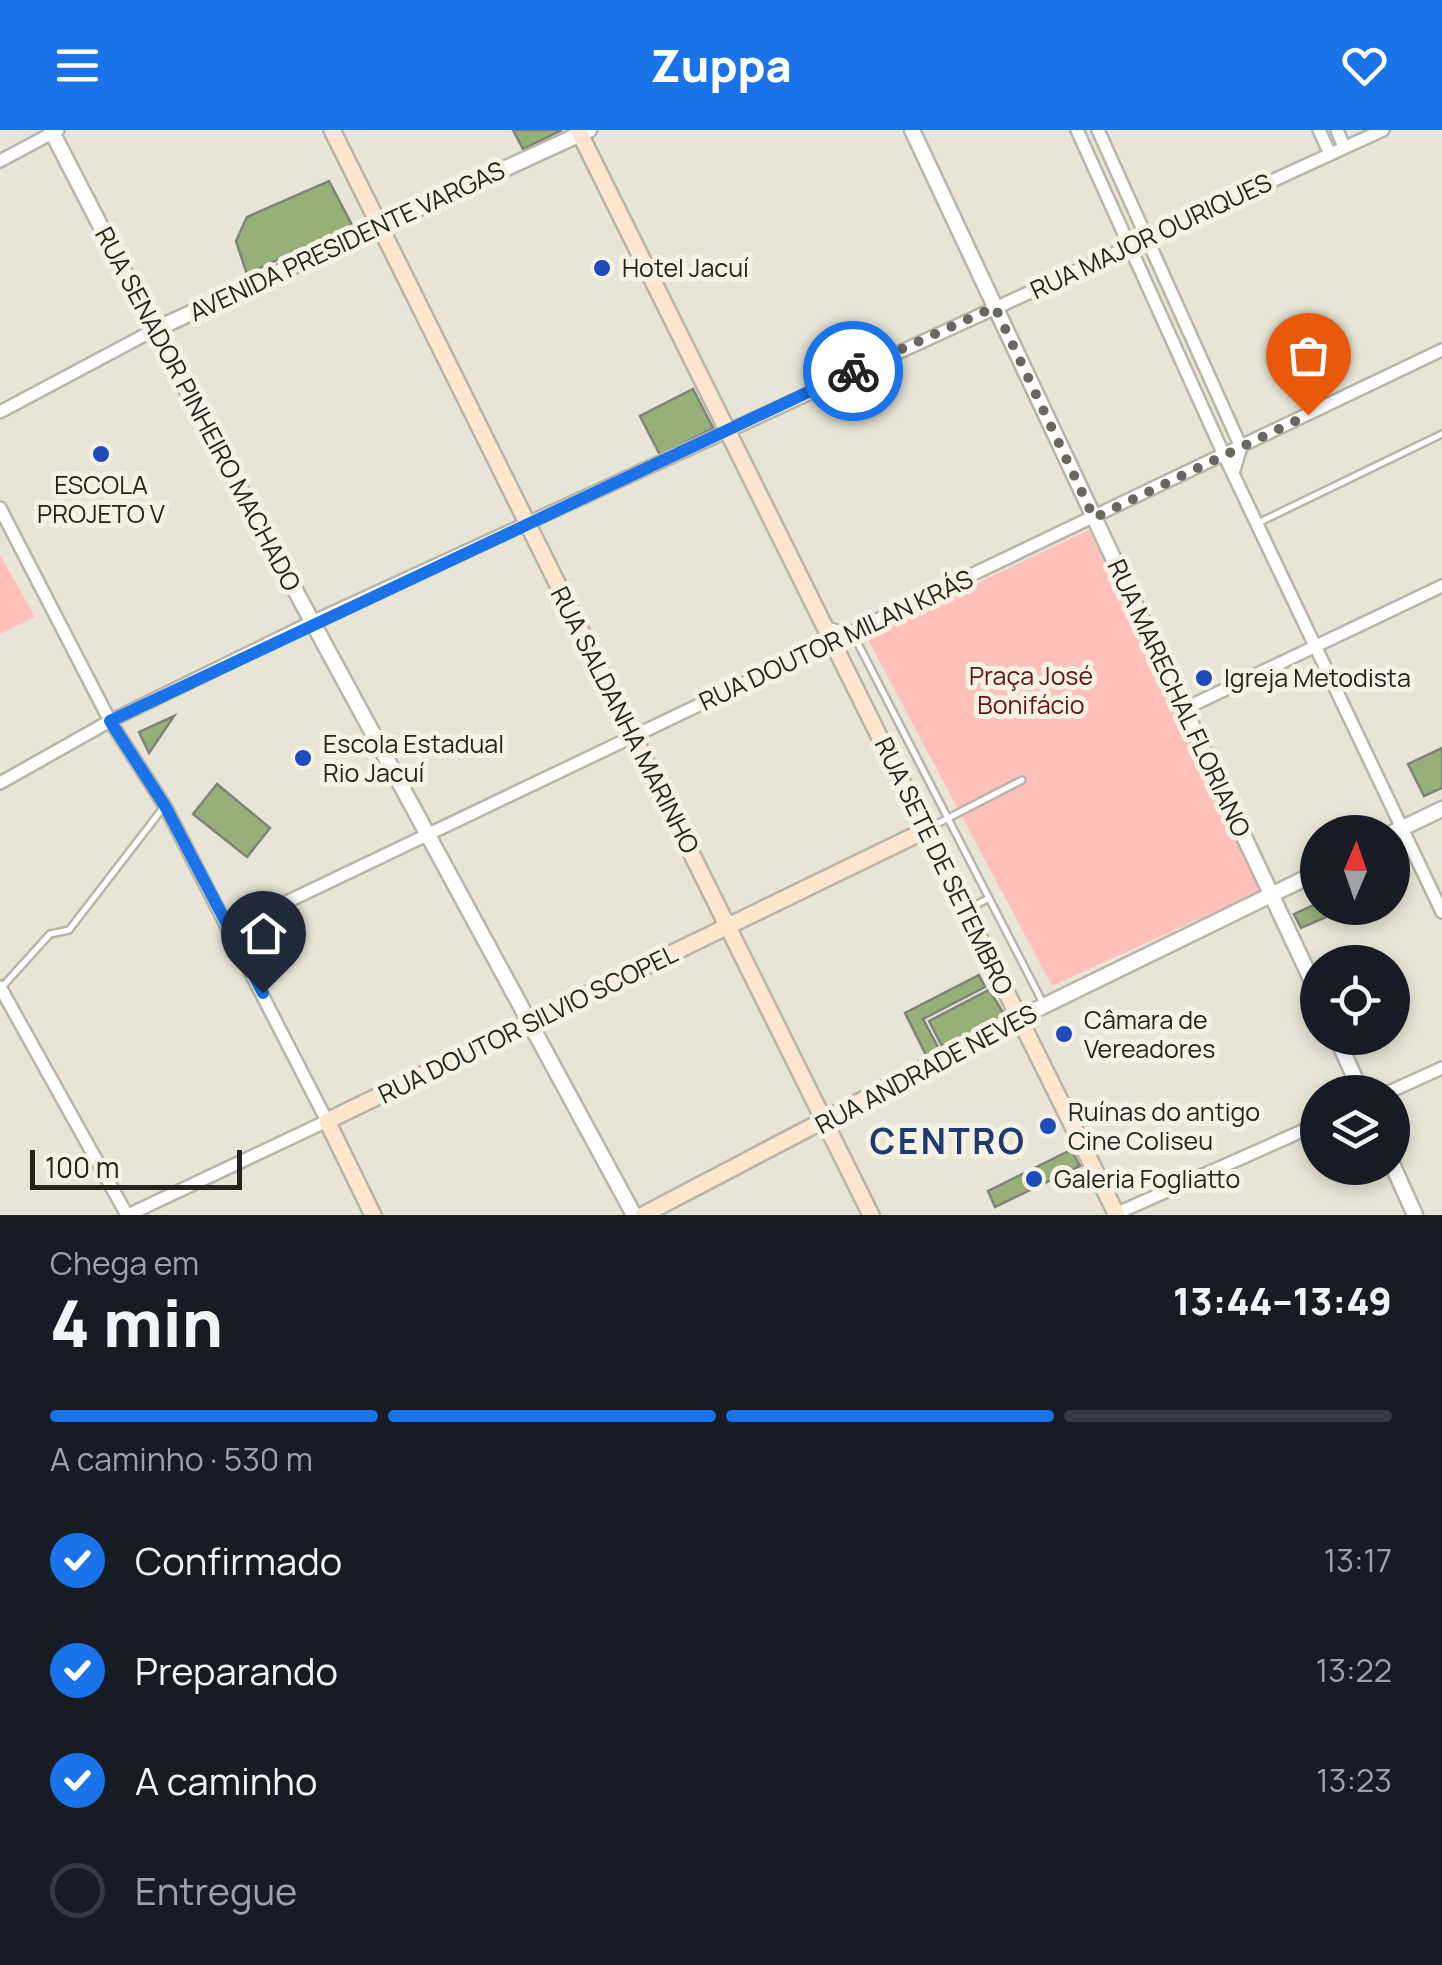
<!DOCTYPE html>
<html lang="pt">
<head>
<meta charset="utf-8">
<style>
	:root { --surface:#171b24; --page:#20242c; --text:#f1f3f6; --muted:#9ea1a6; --line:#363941; --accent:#1a73e8 }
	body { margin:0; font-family:Manrope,sans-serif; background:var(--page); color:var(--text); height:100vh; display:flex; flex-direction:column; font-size:38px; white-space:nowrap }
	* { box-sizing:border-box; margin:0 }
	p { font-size:32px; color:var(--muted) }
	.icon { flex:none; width:55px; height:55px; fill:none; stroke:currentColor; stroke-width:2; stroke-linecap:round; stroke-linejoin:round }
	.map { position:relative; height:1085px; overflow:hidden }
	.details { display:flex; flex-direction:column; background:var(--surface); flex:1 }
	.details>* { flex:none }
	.needle { width:65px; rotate:2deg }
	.tools { position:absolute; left:1300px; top:685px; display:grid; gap:20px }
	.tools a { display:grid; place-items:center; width:110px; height:110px; border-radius:50%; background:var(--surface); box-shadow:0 5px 15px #0003; font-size:50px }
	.scale { position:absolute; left:30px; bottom:25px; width:212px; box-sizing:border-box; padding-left:10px; border:5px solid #24231e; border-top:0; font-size:28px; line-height:35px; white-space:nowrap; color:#24231e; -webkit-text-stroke:8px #f5f2e4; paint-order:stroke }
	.pin { position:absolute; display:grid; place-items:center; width:85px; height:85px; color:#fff; margin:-102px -42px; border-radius:50% 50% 50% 0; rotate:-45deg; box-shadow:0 0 10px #0007 }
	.pin .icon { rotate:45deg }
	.courier { position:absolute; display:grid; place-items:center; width:100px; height:100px; margin:-50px; border:8px solid #1a73e8; border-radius:50%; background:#fff; color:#222; box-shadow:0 2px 12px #0007 }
	.summary em { font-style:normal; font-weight:800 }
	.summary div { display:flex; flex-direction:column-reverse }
	.summary { display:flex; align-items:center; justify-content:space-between; height:170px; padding:0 50px }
	h1 { font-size:65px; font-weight:800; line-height:75px }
	.bar { display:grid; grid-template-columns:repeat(4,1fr); gap:15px 10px; align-content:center; height:120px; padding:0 50px }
	.bar i { height:12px; border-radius:8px; background:var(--line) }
	.bar .selected { background:var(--accent) }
	.bar p { grid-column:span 4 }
	ol { padding:0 50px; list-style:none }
	li { display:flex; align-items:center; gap:30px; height:110px }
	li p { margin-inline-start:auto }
	li .icon { padding:10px; border-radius:50%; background:var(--accent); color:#fff; stroke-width:4 }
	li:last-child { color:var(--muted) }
	li i { width:55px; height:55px; border:5px solid var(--line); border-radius:50% }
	header { display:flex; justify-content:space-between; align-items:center; height:130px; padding:0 50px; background:var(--accent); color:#fff; font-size:45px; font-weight:800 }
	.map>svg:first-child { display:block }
	.green { fill:#fec0b8 }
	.building { fill:#97b07a; stroke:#7e8478; stroke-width:2.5 }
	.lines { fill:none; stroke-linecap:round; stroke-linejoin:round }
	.service-casing { stroke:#b8b4a7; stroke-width:10 }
	.minor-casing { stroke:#b8b4a7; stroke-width:16 }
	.tertiary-casing { stroke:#b8b4a7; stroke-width:19 }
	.secondary-casing { stroke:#b8b4a7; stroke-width:20 }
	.service { stroke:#fff; stroke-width:5 }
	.minor { stroke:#fff; stroke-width:11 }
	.tertiary { stroke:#fff; stroke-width:14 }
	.secondary { stroke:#fee5ce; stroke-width:15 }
	.done { stroke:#69675f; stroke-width:10; stroke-dasharray:0 18 }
	.route { stroke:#1a73e8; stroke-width:12 }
	.poi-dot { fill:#1e4cba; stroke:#f5f2e4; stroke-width:4 }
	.labels { text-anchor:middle; stroke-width:10; stroke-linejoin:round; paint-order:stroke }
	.street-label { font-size:25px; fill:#24231e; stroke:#f5f2e4 }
	.poi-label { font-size:25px; fill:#24231e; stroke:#f5f2e4; text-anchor:start }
	.park-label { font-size:25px; fill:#611411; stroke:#f5f2e4 }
	.district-label { font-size:35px; font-weight:bold; letter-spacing:2.5px; fill:#203970; stroke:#f5f2e4 }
</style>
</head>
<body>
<header><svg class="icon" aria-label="menu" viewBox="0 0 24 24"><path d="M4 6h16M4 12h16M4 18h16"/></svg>Zuppa<svg class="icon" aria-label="heart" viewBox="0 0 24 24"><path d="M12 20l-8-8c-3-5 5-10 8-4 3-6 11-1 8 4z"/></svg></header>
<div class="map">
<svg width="1442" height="1085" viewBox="0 0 1442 1085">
	<rect width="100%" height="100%" fill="#e8e5d7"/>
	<g class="green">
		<polygon points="1089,400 1260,761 1052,856 866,506"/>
		<polygon points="0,425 35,487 0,504"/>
	</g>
	<g class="building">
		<polygon points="513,0 562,0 523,19"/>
		<polygon points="329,51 352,95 247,144 236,111 247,87"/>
		<polygon points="693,259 713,298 660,325 640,286"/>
		<polygon points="174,586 149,623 139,602"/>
		<polygon points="1442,618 1442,658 1424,666 1408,634"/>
		<polygon points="217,654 270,698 247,727 193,684"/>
		<polygon points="1318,773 1318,778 1347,778 1301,798 1294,784"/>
		<polygon points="979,845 985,857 923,889 941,923 928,929 905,883"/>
		<polygon points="989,860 1006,887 943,918 929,891"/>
		<polygon points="1071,1020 1080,1036 995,1077 988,1061"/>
	</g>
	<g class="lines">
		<defs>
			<g id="service">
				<polyline points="1258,393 1442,304"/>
				<polyline points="827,495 852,502 1043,873"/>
				<polyline points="927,699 1022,650"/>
				<polyline points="968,779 989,768"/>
				<polyline points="3,856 50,804 69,800 163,678"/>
			</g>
			<g id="minor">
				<polyline points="1077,0 1224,325 1442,782"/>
				<polyline points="1098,0 1241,317 1233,343"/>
				<polyline points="1319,0 1330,24"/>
				<polyline points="1337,0 1344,17"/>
				<polyline points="0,31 58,0"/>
				<polyline points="0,282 154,200"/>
				<polyline points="0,378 110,591 165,676 327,991 128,1085"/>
				<polyline points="1184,579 1442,456"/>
				<polyline points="0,653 110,591 312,492 1383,0"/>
				<polyline points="230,799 1442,220"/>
				<polyline points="0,857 127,1085"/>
				<polyline points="1389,962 1442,938"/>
				<polyline points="1113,1085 1318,994"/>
			</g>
			<g id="tertiary">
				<polyline points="51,0 154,200 634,1085"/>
				<polyline points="912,0 1318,864"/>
				<polyline points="154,200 589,0"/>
				<polyline points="1392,703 1442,679"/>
				<polyline points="1019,888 1318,742"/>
				<polyline points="1337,908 1361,962"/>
				<polyline points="1392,1034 1415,1085"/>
			</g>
			<g id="secondary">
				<polyline points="332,0 871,1085"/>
				<polyline points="578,0 1117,1085"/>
				<polyline points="373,1085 327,991 926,700"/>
				<polyline points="643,1085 1019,888"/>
			</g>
		</defs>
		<use href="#service" class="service-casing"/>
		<use href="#minor" class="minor-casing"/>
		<use href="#tertiary" class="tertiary-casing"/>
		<use href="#secondary" class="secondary-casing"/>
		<use href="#service" class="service"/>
		<use href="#minor" class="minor"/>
		<use href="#tertiary" class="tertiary"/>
		<use href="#secondary" class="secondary"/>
	</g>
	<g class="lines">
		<polyline class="done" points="853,241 995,177 1094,388 1308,285"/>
		<polyline class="route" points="263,863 165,676 110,591 853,241"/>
	</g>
	<g class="poi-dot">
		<circle cx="602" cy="138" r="10"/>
		<circle cx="101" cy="324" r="10"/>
		<circle cx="1204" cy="548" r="10"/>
		<circle cx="303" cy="628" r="10"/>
		<circle cx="1064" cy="904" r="10"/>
		<circle cx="1048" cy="996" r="10"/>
		<circle cx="1034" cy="1049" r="10"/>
	</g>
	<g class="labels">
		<g class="street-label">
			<text transform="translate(1151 106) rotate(-25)" y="9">RUA MAJOR OURIQUES</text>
			<text transform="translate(347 111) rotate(-25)" y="9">AVENIDA PRESIDENTE VARGAS</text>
			<text transform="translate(198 279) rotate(62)" y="9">RUA SENADOR PINHEIRO MACHADO</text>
			<text transform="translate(836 510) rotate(-25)" y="9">RUA DOUTOR MILAN KRÁS</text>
			<text transform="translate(1179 568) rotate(65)" y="9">RUA MARECHAL FLORIANO</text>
			<text transform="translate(625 590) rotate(63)" y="9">RUA SALDANHA MARINHO</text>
			<text transform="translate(944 736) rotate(64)" y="9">RUA SETE DE SETEMBRO</text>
			<text transform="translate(528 894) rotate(-26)" y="9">RUA DOUTOR SILVIO SCOPEL</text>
			<text transform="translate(926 939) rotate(-28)" y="9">RUA ANDRADE NEVES</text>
		</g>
		<g class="poi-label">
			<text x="622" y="147">Hotel Jacuí</text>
			<text x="101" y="364" text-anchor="middle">ESCOLA<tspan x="101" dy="29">PROJETO V</tspan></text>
			<text x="1224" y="557">Igreja Metodista</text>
			<text x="323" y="623">Escola Estadual<tspan x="323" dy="29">Rio Jacuí</tspan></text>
			<text x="1084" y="899">Câmara de<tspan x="1084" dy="29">Vereadores</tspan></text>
			<text x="1068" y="991">Ruínas do antigo<tspan x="1068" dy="29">Cine Coliseu</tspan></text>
			<text x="1054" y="1058">Galeria Fogliatto</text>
		</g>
		<g class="park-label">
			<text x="1031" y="555">Praça José<tspan x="1031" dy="29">Bonifácio</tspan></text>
		</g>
		<g class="district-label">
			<text x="948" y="1024">CENTRO</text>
		</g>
	</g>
</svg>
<div class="tools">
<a><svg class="needle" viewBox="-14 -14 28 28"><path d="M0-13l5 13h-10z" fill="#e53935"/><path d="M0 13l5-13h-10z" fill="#9ea1a6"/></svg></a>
<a><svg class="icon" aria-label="locate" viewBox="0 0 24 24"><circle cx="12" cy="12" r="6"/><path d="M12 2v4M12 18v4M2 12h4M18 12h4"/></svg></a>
<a><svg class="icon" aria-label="layers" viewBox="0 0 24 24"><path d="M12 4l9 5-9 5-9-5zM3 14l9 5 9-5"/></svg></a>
</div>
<div class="scale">100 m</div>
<div class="pin" style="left:1308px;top:285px;background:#ea580c"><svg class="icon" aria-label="bag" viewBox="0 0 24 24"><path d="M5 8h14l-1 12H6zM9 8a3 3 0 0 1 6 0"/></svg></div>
<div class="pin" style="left:263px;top:863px;background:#1f2937"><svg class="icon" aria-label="home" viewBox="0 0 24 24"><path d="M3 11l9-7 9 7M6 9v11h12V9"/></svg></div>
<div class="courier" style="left:853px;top:241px"><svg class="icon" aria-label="bike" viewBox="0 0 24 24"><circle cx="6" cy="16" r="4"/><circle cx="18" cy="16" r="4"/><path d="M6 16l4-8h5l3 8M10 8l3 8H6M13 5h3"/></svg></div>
</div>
<section class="details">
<div class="summary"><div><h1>4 min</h1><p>Chega em</p></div><em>13:44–13:49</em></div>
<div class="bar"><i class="selected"></i><i class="selected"></i><i class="selected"></i><i></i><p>A caminho · 530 m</p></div>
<ol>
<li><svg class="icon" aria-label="check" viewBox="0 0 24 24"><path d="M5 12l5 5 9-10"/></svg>Confirmado<p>13:17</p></li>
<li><svg class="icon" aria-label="check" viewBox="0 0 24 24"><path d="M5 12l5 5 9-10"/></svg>Preparando<p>13:22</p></li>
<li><svg class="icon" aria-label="check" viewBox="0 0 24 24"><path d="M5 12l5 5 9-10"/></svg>A caminho<p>13:23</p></li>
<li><i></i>Entregue</li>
</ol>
</section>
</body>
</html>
